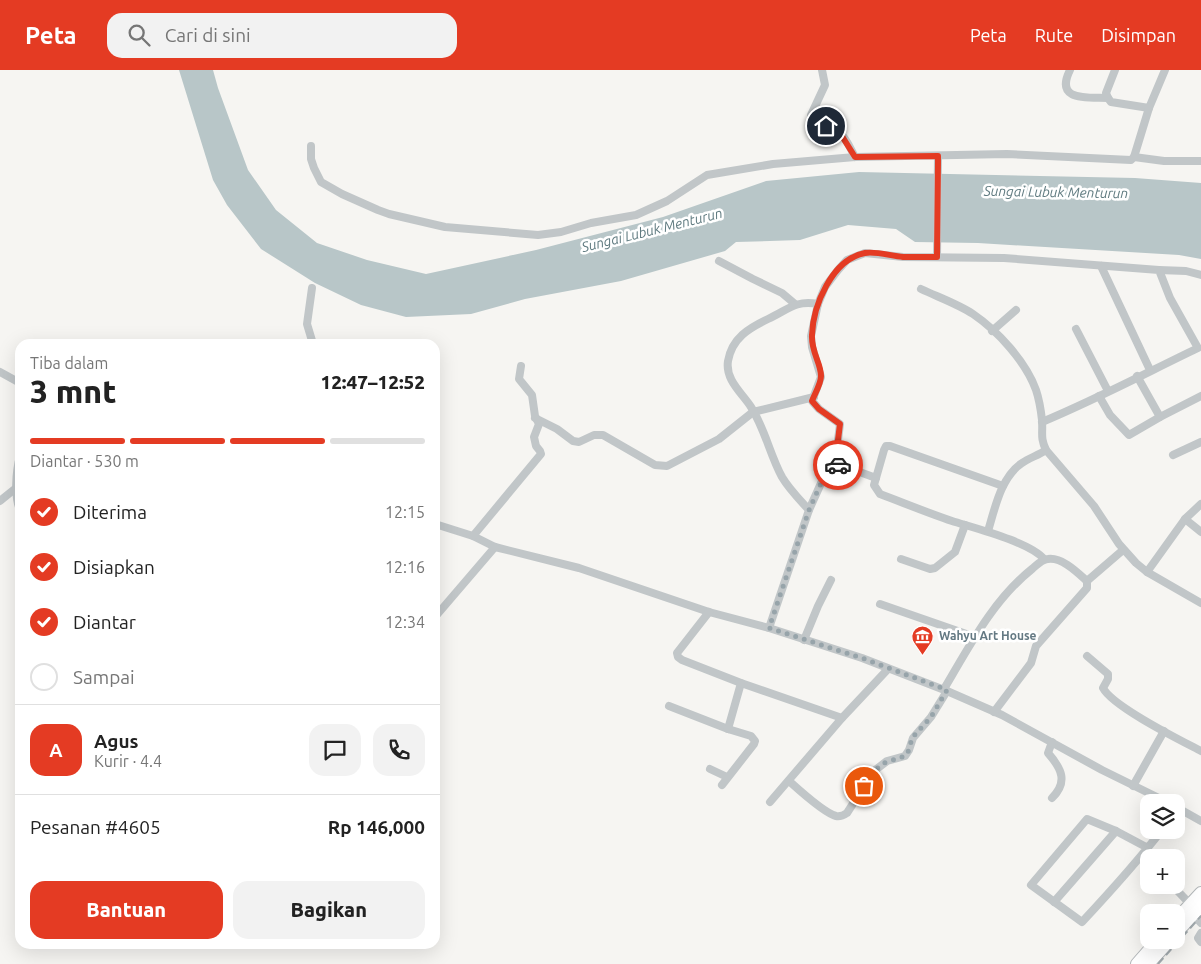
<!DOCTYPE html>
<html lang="id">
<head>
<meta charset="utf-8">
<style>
	:root { --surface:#fff; --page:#f2f2f2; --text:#222; --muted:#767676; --line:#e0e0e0; --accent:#e43b23 }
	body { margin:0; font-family:Ubuntu,sans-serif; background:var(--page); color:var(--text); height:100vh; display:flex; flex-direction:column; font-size:19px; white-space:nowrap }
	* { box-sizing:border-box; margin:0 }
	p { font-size:16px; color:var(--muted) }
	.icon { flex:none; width:28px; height:28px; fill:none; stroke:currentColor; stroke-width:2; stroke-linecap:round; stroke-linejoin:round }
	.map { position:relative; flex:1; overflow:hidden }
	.side { position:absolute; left:15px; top:269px; width:425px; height:610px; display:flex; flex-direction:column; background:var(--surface); border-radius:15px; box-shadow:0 5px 20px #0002 }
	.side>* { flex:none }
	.controls { position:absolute; left:1140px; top:724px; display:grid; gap:10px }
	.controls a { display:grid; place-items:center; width:45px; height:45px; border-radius:10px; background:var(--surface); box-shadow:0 5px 20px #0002; font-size:25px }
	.pin { position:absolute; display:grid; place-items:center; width:42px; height:42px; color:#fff; margin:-21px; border:2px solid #fff; border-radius:50%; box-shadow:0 1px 5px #0007 }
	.courier { position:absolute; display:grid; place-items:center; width:50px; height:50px; margin:-25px; border:4px solid #e43b23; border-radius:50%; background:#fff; color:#222; box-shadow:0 1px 6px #0007 }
	.overview em { font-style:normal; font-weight:800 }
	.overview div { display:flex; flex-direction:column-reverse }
	.overview { display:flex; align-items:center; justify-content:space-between; height:85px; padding:0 15px }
	h1 { font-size:32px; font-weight:800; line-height:38px }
	.bar { display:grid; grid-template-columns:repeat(4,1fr); gap:8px 5px; align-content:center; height:60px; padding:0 15px }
	.bar i { height:6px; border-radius:4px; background:var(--line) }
	.bar .selected { background:var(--accent) }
	.bar p { grid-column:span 4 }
	.line { display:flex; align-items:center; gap:12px; padding:0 15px; border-top:1px solid var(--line) }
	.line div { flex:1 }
	.round { display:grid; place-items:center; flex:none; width:52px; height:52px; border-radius:15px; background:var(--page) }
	ol { padding:0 15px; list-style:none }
	li { display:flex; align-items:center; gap:15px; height:55px }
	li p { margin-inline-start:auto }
	li .icon { padding:5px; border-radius:50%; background:var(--accent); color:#fff; stroke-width:4 }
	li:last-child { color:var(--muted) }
	li i { width:28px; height:28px; border:2px solid var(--line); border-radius:50% }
	.action { display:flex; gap:10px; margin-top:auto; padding:10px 15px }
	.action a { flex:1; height:58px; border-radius:15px; background:var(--accent); color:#fff; font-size:20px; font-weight:800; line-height:58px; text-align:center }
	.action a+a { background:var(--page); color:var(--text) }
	header { display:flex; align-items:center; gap:30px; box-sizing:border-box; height:70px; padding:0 25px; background:var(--accent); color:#fff }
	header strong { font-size:24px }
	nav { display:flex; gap:28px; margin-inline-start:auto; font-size:18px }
	.search { width:350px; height:45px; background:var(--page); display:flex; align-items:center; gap:12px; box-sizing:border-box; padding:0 18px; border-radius:15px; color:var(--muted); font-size:19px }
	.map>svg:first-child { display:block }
	.water { fill:#b8c6c8 }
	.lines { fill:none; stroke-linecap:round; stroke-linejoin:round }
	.trunk-casing { stroke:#b4b8ba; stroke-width:14 }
	.minor { stroke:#c1c6c8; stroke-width:8 }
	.trunk { stroke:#fff; stroke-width:12 }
	.rail { stroke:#a1a9ad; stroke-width:2; stroke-dasharray:8 4; stroke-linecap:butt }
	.done { stroke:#97a4aa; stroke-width:5; stroke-dasharray:0 9 }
	.route { stroke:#e43b23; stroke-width:6 }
	.labels { text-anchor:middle; stroke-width:5; stroke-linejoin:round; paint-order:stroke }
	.poi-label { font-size:12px; font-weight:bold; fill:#647983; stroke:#fff; text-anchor:start }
	.water-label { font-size:14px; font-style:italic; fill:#607b80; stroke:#fff }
</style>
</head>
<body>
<header>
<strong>Peta</strong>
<div class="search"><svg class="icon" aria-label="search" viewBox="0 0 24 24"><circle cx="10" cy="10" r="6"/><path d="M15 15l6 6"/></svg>Cari di sini</div>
<nav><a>Peta</a><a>Rute</a><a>Disimpan</a></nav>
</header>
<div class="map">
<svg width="1201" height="894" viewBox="0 0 1201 894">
	<rect width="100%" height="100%" fill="#f6f5f2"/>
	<polygon class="water" points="179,0 213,0 218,18 248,100 276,140 317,173 367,190 426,204 536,180 663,147 766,111 859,102 1135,108 1201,113 1201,189 1179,185 978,173 915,172 896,159 848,155 800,170 736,172 725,181 621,211 525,229 471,244 406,247 361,235 315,213 261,179 227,135 213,110"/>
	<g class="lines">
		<defs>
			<g id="trunk">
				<polyline points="1176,850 1201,823"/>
				<polyline points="1176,863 1201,836"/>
				<polyline points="1137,894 1158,870"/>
				<polyline points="1148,894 1170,870"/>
			</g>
		</defs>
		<use href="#trunk" class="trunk-casing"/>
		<g class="minor">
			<path d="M822,0L825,15L811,45C814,57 831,55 840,63C847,69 851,80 855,87"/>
			<path d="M1070,0C1054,32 1088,27 1108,28L1111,32L1149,38"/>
			<polyline points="1108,28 1106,23 1115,0"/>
			<polyline points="311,76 311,89 314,98 321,112 342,124 378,140 389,144 445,157 538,165 561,162 591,153 636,145 667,131 707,105 773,94 855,87 1007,84 1131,90 1134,87 1149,38 1165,0"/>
			<polyline points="1134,87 1164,91 1201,91"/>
			<polyline points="937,187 938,86"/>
			<polyline points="719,191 753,209 782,223 795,234"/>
			<polyline points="1101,196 1150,300"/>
			<polyline points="1159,200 1186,201 1201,205"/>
			<polyline points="312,218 307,254 313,274"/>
			<path d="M921,219C938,227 958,234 973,244C998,261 1026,292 1036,320C1039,329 1041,341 1042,350C1043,364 1040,367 1046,380L1094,436L1119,474L1136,493L1147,502L1201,533"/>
			<polyline points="1076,259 1108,321"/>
			<polyline points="992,261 1016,240"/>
			<polyline points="0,302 20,313"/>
			<polyline points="1137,306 1160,347 1201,326"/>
			<polyline points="1099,326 1110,345 1129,365 1160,347"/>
			<polyline points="535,348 557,359 573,371 579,372 594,365 603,365 655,395 667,396 719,369 753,342 814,327"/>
			<polyline points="1173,385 1201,372"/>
			<path d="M20,386C16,401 14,426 20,440"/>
			<path d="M838,394L836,386L840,354L819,339L812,331L821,307L812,277L811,266L818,234L825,217L838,200L847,190L865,183L903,187L1004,188L1159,200L1170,228L1198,278C1146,303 1095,330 1042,352"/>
			<polyline points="838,394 876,408 884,380 886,376 890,376 1003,416"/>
			<path d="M876,408L874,415L880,424C904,433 928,443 952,451C974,458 1030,472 1044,489"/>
			<polyline points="0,431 16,418"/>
			<polyline points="809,440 822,411 838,394"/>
			<polyline points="1185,449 1201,462"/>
			<polyline points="435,454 473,466 495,477 579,498 709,542 769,558 862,588 947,621 1002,645 1102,700 1167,732"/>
			<path d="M988,461C995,438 1001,407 1022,393C1029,388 1039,385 1046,380"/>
			<polyline points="473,466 541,384 540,381 536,376 534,367 539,354 535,346 532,325 519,309 521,296"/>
			<polyline points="901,489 930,499 935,498 955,482 965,455"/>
			<polyline points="1147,502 1185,449 1201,434"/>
			<polyline points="1087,511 1123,480"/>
			<polyline points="880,534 975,567"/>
			<polyline points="709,542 677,583 678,587 682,590 741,613 842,648"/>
			<polyline points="435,547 495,477"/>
			<path d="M769,558L809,440C800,430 789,419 782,407C770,385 765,359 751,337C742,323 725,310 728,291C732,268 749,258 768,249C788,240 794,230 818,234"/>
			<polyline points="804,570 818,536 831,510"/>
			<path d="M1087,586L1108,604V609L1103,618C1113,637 1180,670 1201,681"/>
			<path d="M944,619C969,577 993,530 1032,499C1037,495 1042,489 1048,489C1062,487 1077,502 1087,511V518L1036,576L1031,593L994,642"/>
			<polyline points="669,636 728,659 741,613"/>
			<polyline points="710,699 727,707"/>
			<path d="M789,711C799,720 824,743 836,746C841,747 844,745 847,743L874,701L887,691L905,686L909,680L913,668L931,647L947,621"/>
			<polyline points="722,715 754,674 755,671 751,666 728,659"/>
			<polyline points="1133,716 1164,661"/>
			<path d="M1052,728C1068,712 1062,699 1048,683L1052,672"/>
			<polyline points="770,732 842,648 888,599"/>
			<polyline points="1176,737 1201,751"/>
			<path d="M1148,778L1116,761L1087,749L1031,815L1082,852C1110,822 1137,792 1162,760"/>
			<polyline points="1172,815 1190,834"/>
			<polyline points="1054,832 1116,761"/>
			<polyline points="1193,844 1201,853"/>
			<polyline points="1201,863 1198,868 1201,872"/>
		</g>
		<use href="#trunk" class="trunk"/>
		<polyline class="rail" points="1158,894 1201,846"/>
	</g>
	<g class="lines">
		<polyline class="done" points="838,395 822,411 809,440 769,558 862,588 947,620 931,647 912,668 909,680 905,686 884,693 874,701 864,716"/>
		<path class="route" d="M826,56L840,63L855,87L938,86V92L937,187C926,187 914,187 903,187C891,186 876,181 865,183C832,189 813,236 812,265C811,282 821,293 821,306C821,314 815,323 812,331L819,339L840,354L836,386L838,395"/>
	</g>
	<defs>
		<symbol id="museum-pin" viewBox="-11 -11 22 30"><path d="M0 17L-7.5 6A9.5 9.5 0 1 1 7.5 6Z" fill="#e43b23" stroke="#fff"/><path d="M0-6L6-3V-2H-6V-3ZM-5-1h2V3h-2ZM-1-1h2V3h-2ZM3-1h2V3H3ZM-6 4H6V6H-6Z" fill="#fff"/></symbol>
	</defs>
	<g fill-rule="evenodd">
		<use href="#museum-pin" x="910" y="554" width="25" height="34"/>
	</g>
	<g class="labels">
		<g class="poi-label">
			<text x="939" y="570">Wahyu Art House</text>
		</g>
		<g class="water-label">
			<text transform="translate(1056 122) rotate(1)" y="5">Sungai Lubuk Menturun</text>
			<text transform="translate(652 160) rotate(-14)" y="5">Sungai Lubuk Menturun</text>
		</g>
	</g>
</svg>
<div class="controls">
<a><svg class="icon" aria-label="layers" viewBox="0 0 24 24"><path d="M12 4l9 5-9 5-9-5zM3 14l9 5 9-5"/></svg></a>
<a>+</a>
<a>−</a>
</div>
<div class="pin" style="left:864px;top:716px;background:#ea580c"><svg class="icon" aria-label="bag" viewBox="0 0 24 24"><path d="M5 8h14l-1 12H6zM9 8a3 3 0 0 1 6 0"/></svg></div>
<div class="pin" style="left:826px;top:56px;background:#1f2937"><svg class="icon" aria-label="home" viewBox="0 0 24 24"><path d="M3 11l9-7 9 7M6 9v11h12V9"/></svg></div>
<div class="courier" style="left:838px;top:395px"><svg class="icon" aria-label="car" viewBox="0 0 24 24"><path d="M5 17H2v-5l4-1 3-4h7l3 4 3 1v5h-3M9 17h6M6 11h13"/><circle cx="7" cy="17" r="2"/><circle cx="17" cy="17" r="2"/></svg></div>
<section class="side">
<div class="overview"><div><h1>3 mnt</h1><p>Tiba dalam</p></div><em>12:47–12:52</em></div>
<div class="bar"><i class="selected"></i><i class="selected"></i><i class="selected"></i><i></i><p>Diantar · 530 m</p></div>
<ol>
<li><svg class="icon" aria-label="check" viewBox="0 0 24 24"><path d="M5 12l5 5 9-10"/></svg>Diterima<p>12:15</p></li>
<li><svg class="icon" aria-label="check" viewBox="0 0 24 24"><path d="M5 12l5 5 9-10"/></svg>Disiapkan<p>12:16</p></li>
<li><svg class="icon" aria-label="check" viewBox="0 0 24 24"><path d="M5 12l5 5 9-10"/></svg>Diantar<p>12:34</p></li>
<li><i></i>Sampai</li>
</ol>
<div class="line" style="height:90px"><b class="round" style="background:var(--accent);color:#fff">A</b><div><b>Agus</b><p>Kurir · 4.4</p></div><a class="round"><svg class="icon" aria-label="chat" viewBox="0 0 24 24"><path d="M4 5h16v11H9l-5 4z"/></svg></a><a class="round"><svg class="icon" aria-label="phone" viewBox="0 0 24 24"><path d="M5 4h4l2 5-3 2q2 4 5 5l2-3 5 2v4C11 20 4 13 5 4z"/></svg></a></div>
<div class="line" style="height:65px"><div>Pesanan #4605</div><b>Rp 146,000</b></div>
<div class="action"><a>Bantuan</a><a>Bagikan</a></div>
</section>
</div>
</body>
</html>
